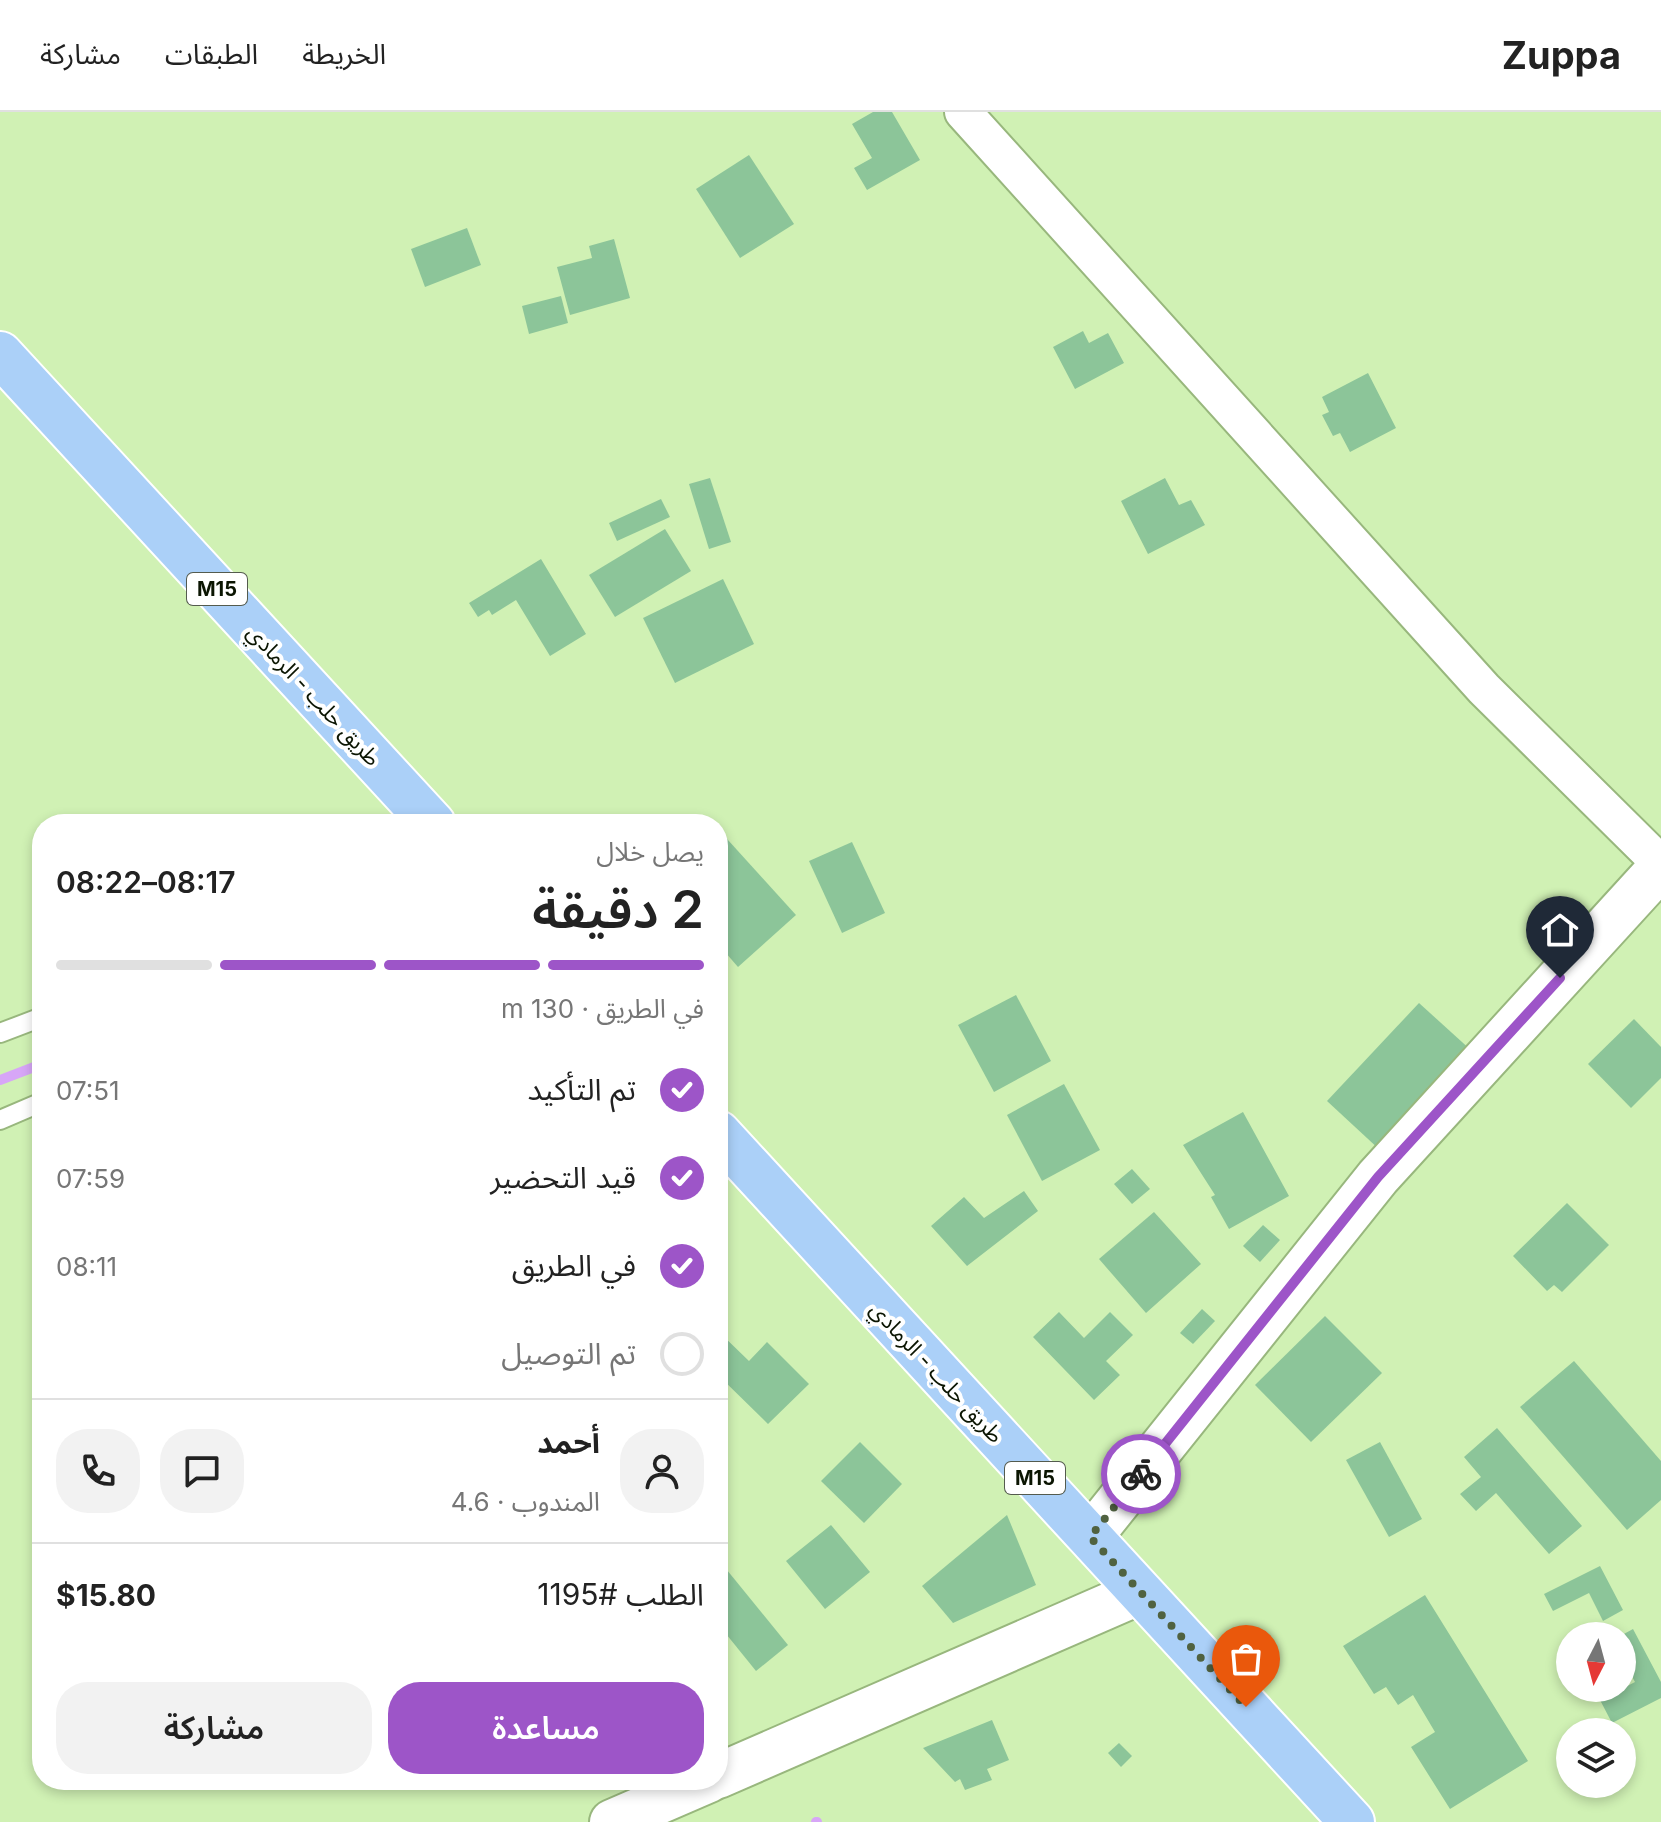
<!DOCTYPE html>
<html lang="ar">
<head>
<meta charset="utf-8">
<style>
	:root { --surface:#fff; --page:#f2f2f2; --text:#222; --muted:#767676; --line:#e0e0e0; --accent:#9d55c8 }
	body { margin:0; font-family:Inter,"Noto Sans Arabic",sans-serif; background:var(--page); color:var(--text); direction:rtl; height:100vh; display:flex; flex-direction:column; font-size:30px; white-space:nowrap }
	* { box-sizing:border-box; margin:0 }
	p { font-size:26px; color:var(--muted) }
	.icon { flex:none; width:44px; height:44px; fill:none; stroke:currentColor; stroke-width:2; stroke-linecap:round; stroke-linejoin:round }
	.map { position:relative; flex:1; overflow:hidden; direction:ltr }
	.sheet { position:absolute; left:32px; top:702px; width:696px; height:976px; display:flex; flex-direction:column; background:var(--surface); border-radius:32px; box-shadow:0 4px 12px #0003; direction:rtl }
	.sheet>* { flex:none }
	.needle { width:52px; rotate:186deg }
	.controls { position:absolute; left:1556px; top:1510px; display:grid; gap:16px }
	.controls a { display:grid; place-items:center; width:80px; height:80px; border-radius:50%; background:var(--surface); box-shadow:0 4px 12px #0003; font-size:40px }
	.pin { position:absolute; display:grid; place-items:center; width:68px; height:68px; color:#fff; margin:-82px -34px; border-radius:50% 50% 50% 0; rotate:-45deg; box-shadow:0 0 8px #0007 }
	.pin .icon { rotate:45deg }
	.courier { position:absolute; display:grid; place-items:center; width:80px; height:80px; margin:-40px; border:6px solid #9d55c8; border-radius:50%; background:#fff; color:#222; box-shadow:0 2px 10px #0007 }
	.overview em { font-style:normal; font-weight:600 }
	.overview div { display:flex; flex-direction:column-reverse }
	.overview { display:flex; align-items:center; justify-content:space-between; height:136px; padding:0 24px }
	h1 { font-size:52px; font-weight:600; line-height:60px }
	.bar { display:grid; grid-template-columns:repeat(4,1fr); gap:12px 8px; align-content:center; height:96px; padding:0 24px }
	.bar i { height:10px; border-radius:6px; background:var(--line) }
	.bar .selected { background:var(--accent) }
	.bar p { grid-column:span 4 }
	.line { display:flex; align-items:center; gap:20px; padding:0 24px; border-top:2px solid var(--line) }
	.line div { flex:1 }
	.round { display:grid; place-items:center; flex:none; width:84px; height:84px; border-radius:32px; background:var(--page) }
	ol { padding:0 24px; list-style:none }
	li { display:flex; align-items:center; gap:24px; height:88px }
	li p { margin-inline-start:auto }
	li .icon { padding:8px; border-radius:50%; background:var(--accent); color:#fff; stroke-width:4 }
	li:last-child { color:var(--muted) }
	li i { width:44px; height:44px; border:4px solid var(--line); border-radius:50% }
	.action { display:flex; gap:16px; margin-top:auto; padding:16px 24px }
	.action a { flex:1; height:92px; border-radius:32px; background:var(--accent); color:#fff; font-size:32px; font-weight:600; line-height:92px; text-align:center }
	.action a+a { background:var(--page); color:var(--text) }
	header { display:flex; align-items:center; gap:48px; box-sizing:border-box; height:112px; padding:0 40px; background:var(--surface); border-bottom:2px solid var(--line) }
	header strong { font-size:38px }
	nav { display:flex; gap:44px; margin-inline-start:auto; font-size:28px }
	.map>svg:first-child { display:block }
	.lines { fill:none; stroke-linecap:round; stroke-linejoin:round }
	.stream { stroke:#d7a6f7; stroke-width:10 }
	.building { fill:#8cc599 }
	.service-casing { stroke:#98b77d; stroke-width:22 }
	.minor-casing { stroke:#98b77d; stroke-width:40 }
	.tertiary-casing { stroke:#98b77d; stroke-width:48 }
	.trunk-casing { stroke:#fff; stroke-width:48 }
	.service { stroke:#fff; stroke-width:18 }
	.minor { stroke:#fff; stroke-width:36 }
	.tertiary { stroke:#fff; stroke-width:44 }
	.trunk { stroke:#abd0f8; stroke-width:44 }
	.done { stroke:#506240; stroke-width:8; stroke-dasharray:0 14.4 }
	.route { stroke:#9d55c8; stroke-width:10 }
	.labels { text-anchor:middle; stroke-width:8; stroke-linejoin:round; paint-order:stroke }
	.shield { fill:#fff; stroke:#545b4e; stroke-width:2 }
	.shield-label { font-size:20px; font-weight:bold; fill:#0b1502 }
	.street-label { font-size:22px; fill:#0b1502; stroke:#fff }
</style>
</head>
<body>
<header>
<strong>Zuppa</strong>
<nav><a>الخريطة</a><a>الطبقات</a><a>مشاركة</a></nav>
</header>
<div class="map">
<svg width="1661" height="1710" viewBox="0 0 1661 1710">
	<rect width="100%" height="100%" fill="#d0f1b4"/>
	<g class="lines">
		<g class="stream">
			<polyline points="0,968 42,952"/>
			<polyline points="816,1710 817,1710"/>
		</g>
	</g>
	<g class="building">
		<polygon points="873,0 892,0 920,48 867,78 854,56 872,46 852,12"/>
		<polygon points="749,43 794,112 740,146 696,77"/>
		<polygon points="467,116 481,153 425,175 411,137"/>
		<polygon points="614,127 630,186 570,203 557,155 592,146 589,134"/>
		<polygon points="561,184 568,211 529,222 522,194"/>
		<polygon points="1083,219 1089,231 1108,221 1124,251 1075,277 1053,235"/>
		<polygon points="1368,261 1396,316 1350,340 1340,321 1333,324 1322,303 1329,300 1322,285"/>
		<polygon points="710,366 731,430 709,437 689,372"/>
		<polygon points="1165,366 1179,393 1191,388 1205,413 1148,442 1121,389"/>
		<polygon points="661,387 670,405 617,429 609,411"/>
		<polygon points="665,417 691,459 615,505 589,463"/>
		<polygon points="541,447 586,522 550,544 516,488 492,503 489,498 478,505 469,491"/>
		<polygon points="723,467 754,532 675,571 643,506"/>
		<polygon points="718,717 796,803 738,855 718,832"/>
		<polygon points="852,730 885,801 842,821 809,749"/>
		<polygon points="1548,814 1570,835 1559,847 1537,827"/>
		<polygon points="1016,883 1051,949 994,980 958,913"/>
		<polygon points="1419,891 1473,940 1381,1039 1327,989"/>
		<polygon points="1634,907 1661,935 1661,966 1631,996 1588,952"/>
		<polygon points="1064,972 1100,1038 1042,1069 1007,1003"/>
		<polygon points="1243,1000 1289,1084 1229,1117 1211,1085 1215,1083 1183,1033"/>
		<polygon points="1132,1057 1150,1077 1132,1092 1114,1072"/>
		<polygon points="1024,1079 1038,1099 967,1154 931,1114 964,1085 984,1106"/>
		<polygon points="1567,1091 1609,1133 1562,1180 1554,1173 1547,1179 1513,1144"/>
		<polygon points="1154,1100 1201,1152 1146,1201 1099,1147"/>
		<polygon points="1263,1113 1280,1128 1260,1150 1243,1134"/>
		<polygon points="1202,1197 1215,1209 1193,1232 1180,1221"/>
		<polygon points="1059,1200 1084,1226 1110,1200 1133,1223 1106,1249 1120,1263 1094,1288 1033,1225"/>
		<polygon points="1325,1204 1382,1261 1311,1330 1255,1273"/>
		<polygon points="718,1219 749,1249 767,1230 809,1272 768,1312 718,1263"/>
		<polygon points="1574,1249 1661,1349 1661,1388 1627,1418 1520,1295"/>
		<polygon points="1497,1316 1582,1414 1549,1442 1496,1381 1476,1399 1460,1382 1481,1365 1464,1345"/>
		<polygon points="860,1330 902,1372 864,1411 821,1369"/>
		<polygon points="1380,1330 1422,1407 1389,1425 1346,1348"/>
		<polygon points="1007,1403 1036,1473 953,1511 922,1474"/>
		<polygon points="831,1413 870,1460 825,1497 786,1449"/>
		<polygon points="718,1447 788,1533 756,1559 718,1512"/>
		<polygon points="1600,1454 1623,1498 1603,1509 1589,1481 1553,1499 1544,1482"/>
		<polygon points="1425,1483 1528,1649 1450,1697 1411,1635 1435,1620 1413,1583 1398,1593 1386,1575 1374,1582 1343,1534"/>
		<polygon points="1633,1517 1661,1570 1661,1586 1612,1611 1600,1588 1635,1570 1622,1546 1622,1523"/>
		<polygon points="992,1608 1009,1648 987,1657 992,1668 965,1678 960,1667 955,1670 923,1636"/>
		<polygon points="1119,1631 1132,1644 1121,1655 1108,1641"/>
	</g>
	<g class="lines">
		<defs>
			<g id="service">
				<polyline points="0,921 42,905"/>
				<polyline points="0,1008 42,990"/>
			</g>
			<polyline id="minor" points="963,0 1484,577 1661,752"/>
			<g id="tertiary">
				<polyline points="1090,1425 1378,1065 1661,755"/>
				<polyline points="718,1664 1140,1480"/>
				<polyline points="612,1710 709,1668"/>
			</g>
			<g id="trunk">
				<polyline points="0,242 433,712"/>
				<polyline points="718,1021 1352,1710"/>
			</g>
		</defs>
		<use href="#service" class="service-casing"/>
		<use href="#minor" class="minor-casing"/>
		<use href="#tertiary" class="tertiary-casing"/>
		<use href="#trunk" class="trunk-casing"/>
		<use href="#service" class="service"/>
		<use href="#minor" class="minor"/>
		<use href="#tertiary" class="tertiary"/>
		<use href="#trunk" class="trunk"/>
	</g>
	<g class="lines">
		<polyline class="done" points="1141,1362 1090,1425 1246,1595"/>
		<polyline class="route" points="1141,1362 1378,1065 1560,866"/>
	</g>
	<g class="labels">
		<g class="shield">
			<rect x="187" y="461" width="60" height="32" rx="6"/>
			<rect x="1005" y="1350" width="60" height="32" rx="6"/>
		</g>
		<g class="shield-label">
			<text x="217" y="484">M15</text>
			<text x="1035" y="1373">M15</text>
		</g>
		<g class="street-label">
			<text transform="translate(314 583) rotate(47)" y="8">طريق حلب - الرمادي</text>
			<text transform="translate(937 1260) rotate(47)" y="8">طريق حلب - الرمادي</text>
		</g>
	</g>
</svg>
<div class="controls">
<a><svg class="needle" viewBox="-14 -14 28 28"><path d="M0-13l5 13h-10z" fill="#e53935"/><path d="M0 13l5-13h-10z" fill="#767676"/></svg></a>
<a><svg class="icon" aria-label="layers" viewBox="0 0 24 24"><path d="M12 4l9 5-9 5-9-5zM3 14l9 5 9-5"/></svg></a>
</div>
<div class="pin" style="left:1246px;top:1595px;background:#ea580c"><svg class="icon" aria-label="bag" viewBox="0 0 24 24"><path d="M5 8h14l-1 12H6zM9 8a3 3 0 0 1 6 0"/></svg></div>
<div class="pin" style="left:1560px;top:866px;background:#1f2937"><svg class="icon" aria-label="home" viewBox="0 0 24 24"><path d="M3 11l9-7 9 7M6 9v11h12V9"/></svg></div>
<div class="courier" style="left:1141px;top:1362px"><svg class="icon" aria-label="bike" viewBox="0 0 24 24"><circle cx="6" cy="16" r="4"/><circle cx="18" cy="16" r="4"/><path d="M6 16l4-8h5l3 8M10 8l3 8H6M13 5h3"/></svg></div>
<section class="sheet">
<div class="overview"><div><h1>2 دقيقة</h1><p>يصل خلال</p></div><em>08:17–08:22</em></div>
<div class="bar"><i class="selected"></i><i class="selected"></i><i class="selected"></i><i></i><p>في الطريق · 130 m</p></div>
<ol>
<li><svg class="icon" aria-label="check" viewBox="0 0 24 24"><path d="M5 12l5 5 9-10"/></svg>تم التأكيد<p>07:51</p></li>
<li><svg class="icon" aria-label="check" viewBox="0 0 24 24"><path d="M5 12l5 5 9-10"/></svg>قيد التحضير<p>07:59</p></li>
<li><svg class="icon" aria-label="check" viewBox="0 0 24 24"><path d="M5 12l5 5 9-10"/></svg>في الطريق<p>08:11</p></li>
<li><i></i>تم التوصيل</li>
</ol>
<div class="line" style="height:144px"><a class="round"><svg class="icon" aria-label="person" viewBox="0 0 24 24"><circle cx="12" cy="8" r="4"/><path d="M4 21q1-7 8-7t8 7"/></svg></a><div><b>أحمد</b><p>المندوب · 4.6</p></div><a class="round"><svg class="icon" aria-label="chat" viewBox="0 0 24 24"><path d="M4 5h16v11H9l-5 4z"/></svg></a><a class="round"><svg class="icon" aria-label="phone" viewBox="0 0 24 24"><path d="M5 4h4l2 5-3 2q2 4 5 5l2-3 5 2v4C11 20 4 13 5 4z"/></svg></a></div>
<div class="line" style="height:104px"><div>الطلب #1195</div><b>$15.80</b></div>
<div class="action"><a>مساعدة</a><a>مشاركة</a></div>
</section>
</div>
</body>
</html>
